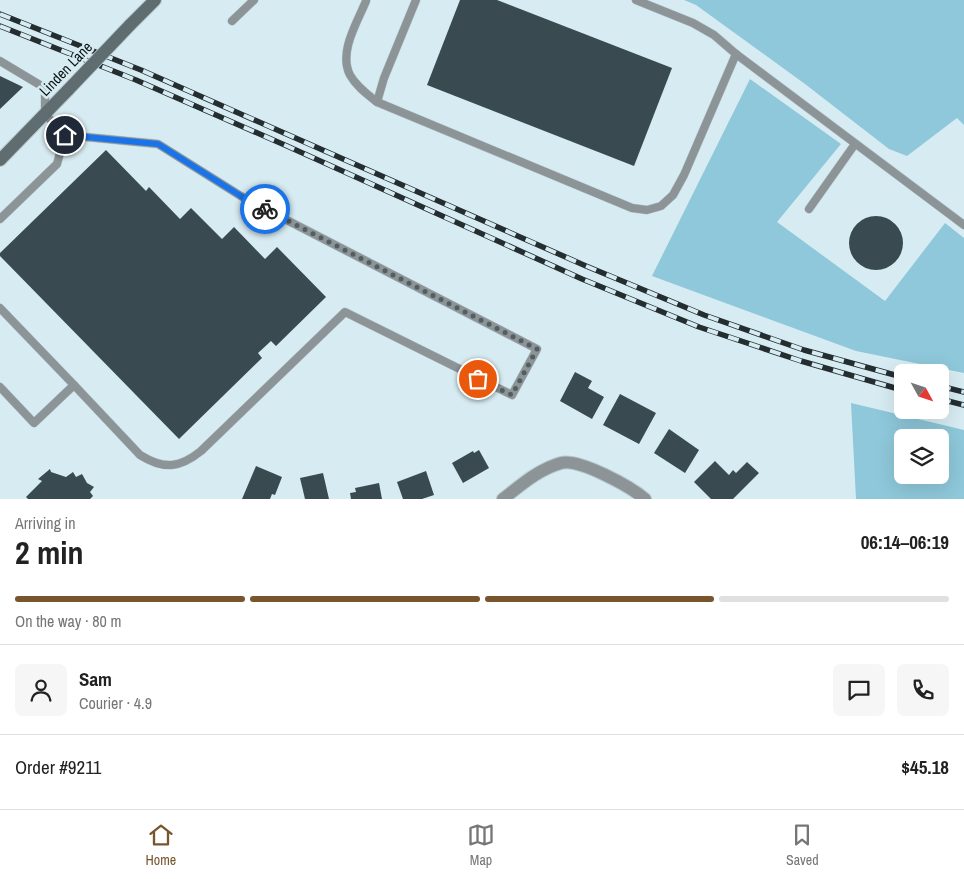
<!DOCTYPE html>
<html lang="en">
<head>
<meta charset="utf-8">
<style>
	:root { --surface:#fff; --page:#f6f6f6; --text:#222; --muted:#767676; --line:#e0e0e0; --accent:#78552d }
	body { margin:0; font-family:"Archivo Narrow",sans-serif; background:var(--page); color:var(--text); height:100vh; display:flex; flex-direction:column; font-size:19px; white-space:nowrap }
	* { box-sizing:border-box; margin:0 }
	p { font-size:16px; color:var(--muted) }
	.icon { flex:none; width:28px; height:28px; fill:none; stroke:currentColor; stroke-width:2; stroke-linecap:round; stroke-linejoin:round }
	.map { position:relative; height:499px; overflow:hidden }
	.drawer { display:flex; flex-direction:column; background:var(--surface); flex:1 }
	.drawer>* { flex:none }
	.needle { width:32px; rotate:130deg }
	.fabs { position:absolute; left:894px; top:364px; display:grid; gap:10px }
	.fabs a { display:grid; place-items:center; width:55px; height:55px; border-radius:8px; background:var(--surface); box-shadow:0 5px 20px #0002; font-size:25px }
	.pin { position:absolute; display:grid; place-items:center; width:42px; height:42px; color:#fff; margin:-21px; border:2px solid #fff; border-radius:50%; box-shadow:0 1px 5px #0007 }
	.courier { position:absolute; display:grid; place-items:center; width:50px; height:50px; margin:-25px; border:4px solid #1a73e8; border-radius:50%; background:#fff; color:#222; box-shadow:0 1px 6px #0007 }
	.head em { font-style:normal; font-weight:700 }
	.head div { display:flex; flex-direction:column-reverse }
	.head { display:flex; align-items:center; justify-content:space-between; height:85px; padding:0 15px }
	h1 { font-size:32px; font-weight:700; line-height:38px }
	.bar { display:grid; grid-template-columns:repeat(4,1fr); gap:8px 5px; align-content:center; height:60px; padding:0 15px }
	.bar i { height:6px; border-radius:4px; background:var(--line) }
	.bar .selected { background:var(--accent) }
	.bar p { grid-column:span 4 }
	.line { display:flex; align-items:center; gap:12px; padding:0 15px; border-top:1px solid var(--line) }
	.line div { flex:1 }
	.round { display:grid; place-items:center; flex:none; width:52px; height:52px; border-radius:8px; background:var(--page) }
	.tabs { display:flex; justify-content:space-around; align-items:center; height:70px; border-top:1px solid var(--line); background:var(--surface); font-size:14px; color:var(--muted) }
	.tabs a { display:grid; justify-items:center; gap:2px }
	.tabs .selected { color:var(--accent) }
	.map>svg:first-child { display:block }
	.green { fill:#8ec8da; fill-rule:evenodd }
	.building { fill:#394a50 }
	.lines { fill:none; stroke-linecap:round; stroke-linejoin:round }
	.lane-casing { stroke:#b6c9ce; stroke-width:9 }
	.street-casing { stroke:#b6c9ce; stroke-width:14 }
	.secondary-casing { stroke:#b6c9ce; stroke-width:14 }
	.lane { stroke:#8c9497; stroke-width:8 }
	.street { stroke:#8c9497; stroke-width:12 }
	.secondary { stroke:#606d70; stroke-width:12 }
	.rail-casing { stroke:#242d30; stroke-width:5.5 }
	.rail { stroke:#d7ecf2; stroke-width:4; stroke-dasharray:11; stroke-linecap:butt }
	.secondary-bridge-casing { stroke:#b6c9ce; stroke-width:14; stroke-linecap:butt }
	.secondary-bridge { stroke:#606d70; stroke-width:12 }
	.done { stroke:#525e62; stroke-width:5; stroke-dasharray:0 9 }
	.route { stroke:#1a73e8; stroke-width:6 }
	.labels { text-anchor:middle; stroke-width:5; stroke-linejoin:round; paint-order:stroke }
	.street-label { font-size:15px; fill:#0a1114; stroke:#d7ecf2 }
</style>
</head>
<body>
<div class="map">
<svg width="964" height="499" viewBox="0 0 964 499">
	<rect width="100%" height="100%" fill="#d7ecf2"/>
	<g class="green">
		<polygon points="684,0 964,0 964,125 957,118 907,156 889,149 805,84 696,5"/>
		<polygon points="750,79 841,144 777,222 885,301 945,223 964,238 964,373 856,351 652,276"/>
		<path d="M851,403L964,430V499H856ZM902,438H940V475H902Z"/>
	</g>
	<g class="building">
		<polygon points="460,0 497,0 672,68 634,166 427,85"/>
		<polygon points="0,76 23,87 0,109"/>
		<polygon points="106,150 146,191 149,187 180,219 191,208 222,239 234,227 265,259 277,247 326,297 276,346 271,341 258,353 262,358 179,439 0,256 0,253"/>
		<circle cx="876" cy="243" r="27"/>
		<polygon points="575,372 592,381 588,388 604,397 592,419 560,401"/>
		<polygon points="620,394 656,413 639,444 603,425"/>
		<polygon points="669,429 699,450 685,473 654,453"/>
		<polygon points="479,450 489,468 463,483 452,463 473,451 474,453"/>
		<polygon points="715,461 729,475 733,470 736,473 747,462 759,473 733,499 711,499 694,482"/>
		<polygon points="256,466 282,477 275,495 272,494 270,499 242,499"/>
		<polygon points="50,469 51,472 66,477 73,472 76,477 82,474 87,483 94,487 90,492 93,496 90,499 28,499 26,497 42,481 38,479"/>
		<polygon points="426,471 434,495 422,499 403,499 397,482"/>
		<polygon points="323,473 329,499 305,499 300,478"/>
		<polygon points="379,483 382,499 351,499 350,493 356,492 355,488"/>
	</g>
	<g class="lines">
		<defs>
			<g id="lane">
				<polyline points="636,0 693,23 714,35 736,54 964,225"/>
				<path d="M366,1C358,21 338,52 350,75C356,86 367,94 377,102L632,208L647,210L661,206L673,195L684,175L736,54"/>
				<polyline points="232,21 254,0"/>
				<polyline points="0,61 45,88 45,114 65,135 57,164 0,219"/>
				<polyline points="377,102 384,78 416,0"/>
				<path d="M65,135L158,144L244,198L537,349L512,395L345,312L201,451C180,468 164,470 140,455L74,385"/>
				<polyline points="809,209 855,144"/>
				<polyline points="0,308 74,385 34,423 0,387"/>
			</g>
			<path id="street" d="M503,499C521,485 539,469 561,463C579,458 631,487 645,499"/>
			<g id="secondary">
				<polyline points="130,25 155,0"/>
				<polyline points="0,160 68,90"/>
			</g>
		</defs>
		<use href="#lane" class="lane-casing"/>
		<use href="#street" class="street-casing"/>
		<use href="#secondary" class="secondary-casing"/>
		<use href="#lane" class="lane"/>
		<use href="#street" class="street"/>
		<use href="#secondary" class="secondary"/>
		<defs>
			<g id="rail">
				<polyline points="0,14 141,70 586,266 704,315 804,350 902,377"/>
				<polyline points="0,26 136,80 287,146 582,279 699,327 801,361 902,390"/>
				<polyline points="940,386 964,392"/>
				<polyline points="940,399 964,405"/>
			</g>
		</defs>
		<use href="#rail" class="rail-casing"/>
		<use href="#rail" class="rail"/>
		<defs>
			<polyline id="secondary-bridge" points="68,90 130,25"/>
		</defs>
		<use href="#secondary-bridge" class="secondary-bridge-casing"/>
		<use href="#secondary-bridge" class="secondary-bridge"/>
	</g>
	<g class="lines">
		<polyline class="done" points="265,209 537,349 512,395 478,379"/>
		<polyline class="route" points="65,135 158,144 244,198 265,209"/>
	</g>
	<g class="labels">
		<g class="street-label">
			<text transform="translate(66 69) rotate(-46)" y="5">Linden Lane</text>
		</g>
	</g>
</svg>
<div class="fabs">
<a><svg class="needle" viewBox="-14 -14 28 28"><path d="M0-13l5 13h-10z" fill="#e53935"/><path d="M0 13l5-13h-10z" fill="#767676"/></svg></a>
<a><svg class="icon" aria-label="layers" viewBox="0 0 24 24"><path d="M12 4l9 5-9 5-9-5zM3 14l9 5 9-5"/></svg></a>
</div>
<div class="pin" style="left:478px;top:379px;background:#ea580c"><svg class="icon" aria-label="bag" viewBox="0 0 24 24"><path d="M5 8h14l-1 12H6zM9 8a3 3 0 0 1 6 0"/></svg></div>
<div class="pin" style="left:65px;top:135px;background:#1f2937"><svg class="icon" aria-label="home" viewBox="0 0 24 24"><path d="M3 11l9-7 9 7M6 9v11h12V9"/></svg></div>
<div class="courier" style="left:265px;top:209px"><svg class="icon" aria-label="bike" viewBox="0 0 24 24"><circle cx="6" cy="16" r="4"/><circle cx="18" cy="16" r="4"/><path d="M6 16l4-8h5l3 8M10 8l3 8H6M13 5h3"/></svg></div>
</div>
<section class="drawer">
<div class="head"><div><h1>2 min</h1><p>Arriving in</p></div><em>06:14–06:19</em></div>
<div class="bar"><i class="selected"></i><i class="selected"></i><i class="selected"></i><i></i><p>On the way · 80 m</p></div>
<div class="line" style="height:90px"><a class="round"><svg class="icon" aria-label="person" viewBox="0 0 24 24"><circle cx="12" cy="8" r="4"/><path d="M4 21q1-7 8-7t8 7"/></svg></a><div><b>Sam</b><p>Courier · 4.9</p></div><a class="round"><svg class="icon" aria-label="chat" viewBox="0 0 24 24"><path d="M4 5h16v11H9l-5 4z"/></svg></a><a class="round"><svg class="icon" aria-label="phone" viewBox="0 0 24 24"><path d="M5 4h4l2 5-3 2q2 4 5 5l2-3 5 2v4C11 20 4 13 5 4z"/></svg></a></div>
<div class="line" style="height:65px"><div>Order #9211</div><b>$45.18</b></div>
</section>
<nav class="tabs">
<a class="selected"><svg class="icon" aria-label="home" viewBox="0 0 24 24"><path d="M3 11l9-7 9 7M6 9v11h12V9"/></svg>Home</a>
<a><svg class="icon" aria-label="map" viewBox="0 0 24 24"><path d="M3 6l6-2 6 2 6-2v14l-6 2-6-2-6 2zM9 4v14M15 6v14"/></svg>Map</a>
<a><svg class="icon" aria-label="saved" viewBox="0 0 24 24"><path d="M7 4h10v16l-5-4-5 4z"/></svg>Saved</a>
</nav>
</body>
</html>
